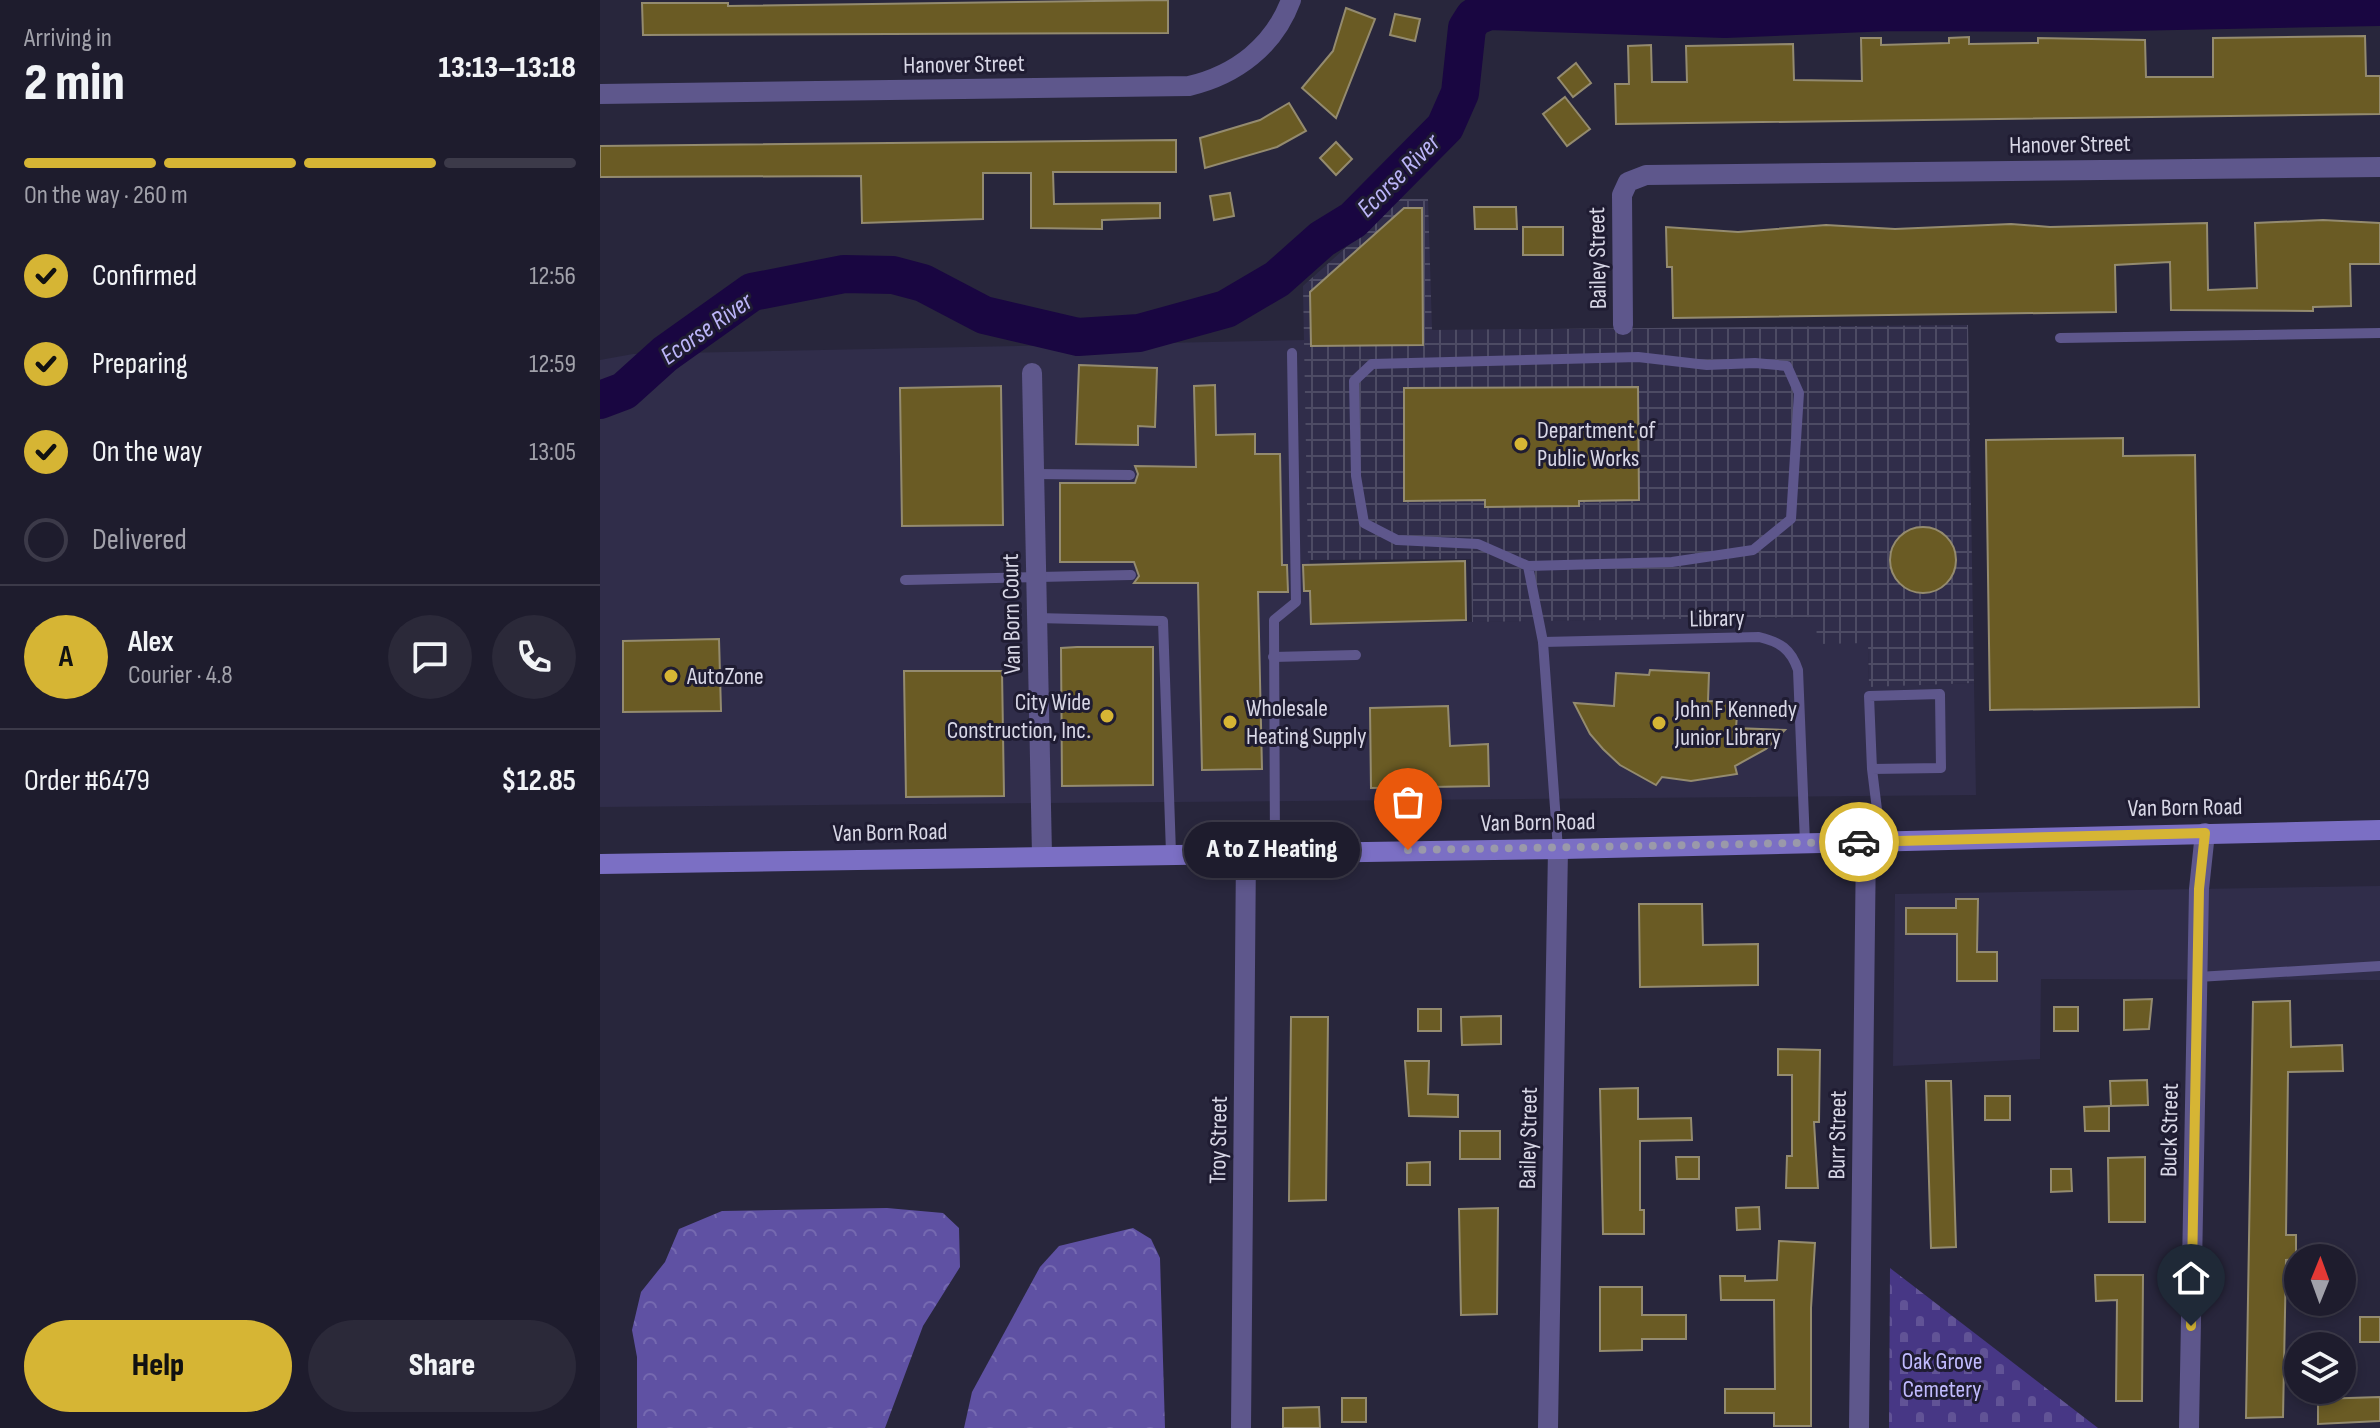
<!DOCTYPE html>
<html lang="en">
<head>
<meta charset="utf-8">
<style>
	:root { --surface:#1e1c2d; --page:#2b2939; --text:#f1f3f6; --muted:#a1a1aa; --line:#3c3a49; --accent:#d6b534 }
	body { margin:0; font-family:"Sofia Sans Condensed",sans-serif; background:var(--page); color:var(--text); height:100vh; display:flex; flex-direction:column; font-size:30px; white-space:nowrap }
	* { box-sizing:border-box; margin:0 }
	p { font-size:26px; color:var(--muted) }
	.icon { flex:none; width:44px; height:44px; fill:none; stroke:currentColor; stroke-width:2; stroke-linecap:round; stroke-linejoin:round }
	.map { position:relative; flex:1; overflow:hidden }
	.drawer { display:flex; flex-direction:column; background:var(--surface); width:600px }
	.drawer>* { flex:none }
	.needle { width:52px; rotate:1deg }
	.buttons { position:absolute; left:1684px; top:1244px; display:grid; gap:16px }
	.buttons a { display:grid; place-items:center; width:72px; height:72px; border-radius:50%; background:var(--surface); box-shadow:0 4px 12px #0003,0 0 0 2px var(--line); font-size:40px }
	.pin { position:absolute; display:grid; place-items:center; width:68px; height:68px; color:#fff; margin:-82px -34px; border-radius:50% 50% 50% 0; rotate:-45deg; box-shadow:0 0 8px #0007 }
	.pin .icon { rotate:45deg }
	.courier { position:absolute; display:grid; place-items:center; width:80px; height:80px; margin:-40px; border:6px solid #d6b534; border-radius:50%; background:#fff; color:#222; box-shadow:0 2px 10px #0007 }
	.bubble { position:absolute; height:56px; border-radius:28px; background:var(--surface); box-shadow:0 4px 12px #0003,0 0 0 2px var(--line); font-size:26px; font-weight:800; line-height:56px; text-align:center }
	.overview em { font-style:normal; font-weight:800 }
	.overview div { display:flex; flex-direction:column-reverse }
	.overview { display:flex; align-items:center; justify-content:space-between; height:136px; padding:0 24px }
	h1 { font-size:52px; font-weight:800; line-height:60px }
	.bar { display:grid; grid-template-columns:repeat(4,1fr); gap:12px 8px; align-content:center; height:96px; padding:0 24px }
	.bar i { height:10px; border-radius:6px; background:var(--line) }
	.bar .active { background:var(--accent) }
	.bar p { grid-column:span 4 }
	.line { display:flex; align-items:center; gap:20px; padding:0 24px; border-top:2px solid var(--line) }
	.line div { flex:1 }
	.round { display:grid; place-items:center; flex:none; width:84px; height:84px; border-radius:42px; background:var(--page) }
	ol { padding:0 24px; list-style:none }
	li { display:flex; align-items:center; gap:24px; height:88px }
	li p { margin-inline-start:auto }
	li .icon { padding:8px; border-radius:50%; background:var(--accent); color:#111; stroke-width:4 }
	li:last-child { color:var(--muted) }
	li i { width:44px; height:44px; border:4px solid var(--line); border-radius:50% }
	.primary-button { display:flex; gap:16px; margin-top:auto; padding:16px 24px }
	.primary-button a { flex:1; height:92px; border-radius:48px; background:var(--accent); color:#111; font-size:32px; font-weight:800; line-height:92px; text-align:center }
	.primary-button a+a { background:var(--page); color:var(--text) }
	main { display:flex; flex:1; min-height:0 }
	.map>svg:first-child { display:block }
	.built { fill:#302d4a }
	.industrial { fill:url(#industrial-grid) }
	.forest { fill:url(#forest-crowns) }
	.cemetery { fill:url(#cemetery-stones) }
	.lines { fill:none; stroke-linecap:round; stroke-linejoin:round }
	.river { stroke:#190641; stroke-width:38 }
	.building { fill:#6a5b24; stroke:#948b6f; stroke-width:2 }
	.lane { stroke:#5e578c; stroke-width:10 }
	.street { stroke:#5e578c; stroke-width:20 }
	.secondary { stroke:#7b6fc4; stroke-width:20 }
	.done { stroke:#9a99aa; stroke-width:8; stroke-dasharray:0 14.4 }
	.route { stroke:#d6b534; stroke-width:10 }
	.poi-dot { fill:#d6b534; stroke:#1f1c32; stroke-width:3 }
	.labels { text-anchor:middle; stroke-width:6; stroke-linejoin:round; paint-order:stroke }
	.street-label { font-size:24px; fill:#d8d7e6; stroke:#1f1c32 }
	.poi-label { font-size:24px; fill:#d8d7e6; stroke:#1f1c32; text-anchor:start }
	.park-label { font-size:24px; fill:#c1bbfe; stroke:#1f1c32 }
	.water-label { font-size:26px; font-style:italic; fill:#bcb5f8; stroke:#1f1c32 }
</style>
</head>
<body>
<main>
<section class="drawer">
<div class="overview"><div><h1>2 min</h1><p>Arriving in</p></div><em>13:13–13:18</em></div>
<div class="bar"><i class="active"></i><i class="active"></i><i class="active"></i><i></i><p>On the way · 260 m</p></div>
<ol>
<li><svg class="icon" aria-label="check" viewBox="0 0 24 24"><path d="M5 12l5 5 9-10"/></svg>Confirmed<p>12:56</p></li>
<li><svg class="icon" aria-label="check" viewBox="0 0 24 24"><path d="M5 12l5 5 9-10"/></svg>Preparing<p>12:59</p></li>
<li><svg class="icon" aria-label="check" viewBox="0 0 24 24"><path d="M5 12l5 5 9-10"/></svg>On the way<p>13:05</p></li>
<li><i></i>Delivered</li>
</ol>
<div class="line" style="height:144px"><b class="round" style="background:var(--accent);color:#111">A</b><div><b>Alex</b><p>Courier · 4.8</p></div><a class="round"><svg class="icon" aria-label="chat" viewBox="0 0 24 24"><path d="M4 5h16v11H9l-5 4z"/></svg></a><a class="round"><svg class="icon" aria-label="phone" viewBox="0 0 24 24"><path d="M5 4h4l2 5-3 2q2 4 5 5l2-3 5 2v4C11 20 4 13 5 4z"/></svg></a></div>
<div class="line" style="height:104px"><div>Order #6479</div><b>$12.85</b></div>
<div class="primary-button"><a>Help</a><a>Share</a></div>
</section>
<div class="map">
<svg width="1780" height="1428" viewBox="0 0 1780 1428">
	<defs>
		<pattern id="industrial-grid" width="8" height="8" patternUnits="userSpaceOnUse" patternTransform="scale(2)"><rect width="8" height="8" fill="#302d4a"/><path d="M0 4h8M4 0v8" fill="none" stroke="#4d4b64"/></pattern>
		<pattern id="forest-crowns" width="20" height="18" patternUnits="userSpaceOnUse" patternTransform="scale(2)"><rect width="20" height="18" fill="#5f51a3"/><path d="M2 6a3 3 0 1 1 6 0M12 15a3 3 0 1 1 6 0" fill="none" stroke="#7569b0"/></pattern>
		<pattern id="cemetery-stones" width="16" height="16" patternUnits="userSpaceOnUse" patternTransform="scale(2)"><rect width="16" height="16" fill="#473785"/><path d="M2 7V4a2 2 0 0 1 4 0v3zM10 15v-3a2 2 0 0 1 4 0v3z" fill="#615396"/></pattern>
	</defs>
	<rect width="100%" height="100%" fill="#28263c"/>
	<g class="built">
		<polygon points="705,340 711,624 1217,617 1268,643 1269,686 1374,683 1376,795 0,807 0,360 33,354"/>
		<polygon points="1780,886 1780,980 1441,979 1440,1059 1293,1066 1295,894"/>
	</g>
	<polygon class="industrial" points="800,199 828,199 832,330 1368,325 1374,683 1269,687 1268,643 1217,644 1216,617 872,622 871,559 708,560 703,286"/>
	<g class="forest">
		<polygon points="287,1208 343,1213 359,1228 360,1267 323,1326 285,1428 37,1428 37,1357 32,1330 41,1292 65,1262 79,1229 122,1211"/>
		<polygon points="533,1228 551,1239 560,1258 565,1428 364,1428 372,1392 440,1267 459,1246"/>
	</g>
	<polygon class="cemetery" points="1290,1268 1498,1428 1289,1428"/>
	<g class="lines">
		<polyline class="river" points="0,400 24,391 65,354 152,292 244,274 293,275 323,283 384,315 478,337 539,333 626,309 677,279 722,239 753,220 845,127 860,93 867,28 874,17 889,11 1125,19 1290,12 1477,13 1780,7"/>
	</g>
	<g class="building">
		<polygon points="568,0 568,33 43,35 42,3 128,3 128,6"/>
		<polygon points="746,8 775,19 736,118 702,88 733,51"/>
		<polygon points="795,14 820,19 815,41 790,35"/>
		<polygon points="1765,36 1766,76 1780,76 1780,114 1016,124 1015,84 1029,84 1028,46 1051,45 1052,82 1087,82 1086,46 1193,44 1194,80 1262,81 1261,38 1281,38 1281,45 1349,43 1349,38 1369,37 1369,44 1438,43 1438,38 1545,40 1546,77 1613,77 1613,38"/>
		<polygon points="976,63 991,83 973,97 958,78"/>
		<polygon points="965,97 990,129 967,146 943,114"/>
		<polygon points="689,103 706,131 677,147 605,168 600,138 660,120"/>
		<polygon points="576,140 576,172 453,172 454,204 560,203 560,218 502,220 502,229 431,228 431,173 383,173 383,219 262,223 261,176 0,177 0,146"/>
		<polygon points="736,142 752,159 736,175 720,158"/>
		<polygon points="630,193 634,216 614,220 610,196"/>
		<polygon points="874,207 916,207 917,229 875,229"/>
		<polygon points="804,208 822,208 823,345 711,346 710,292"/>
		<polygon points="1723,220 1780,223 1780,264 1750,264 1751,306 1713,307 1713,311 1571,310 1570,262 1515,265 1516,312 1073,318 1072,267 1067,267 1066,227 1138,232 1226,225 1295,229 1411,224 1450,227 1607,223 1608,290 1657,288 1655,223"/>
		<rect x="923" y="227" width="40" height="28"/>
		<polygon points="479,365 557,368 555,427 538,426 538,445 476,444"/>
		<polygon points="615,385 616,435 655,434 655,454 680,454 682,565 687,565 688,592 658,592 662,769 602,770 598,583 534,583 539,576 534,562 460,562 460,483 535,483 538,474 535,466 596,467 594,386"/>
		<polygon points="401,386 403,525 302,526 300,388"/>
		<polygon points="1038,387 1039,500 979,501 979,506 885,507 885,500 804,501 804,388"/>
		<polygon points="1523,438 1523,456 1595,455 1599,707 1390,710 1386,440"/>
		<circle cx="1323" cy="560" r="33"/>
		<polygon points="865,561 866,620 711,624 710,591 704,591 703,565"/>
		<polygon points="119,639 121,711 23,712 23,641"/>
		<polygon points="477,647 553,647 553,785 462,786 461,648"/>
		<polygon points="1050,670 1109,673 1108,701 1138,702 1136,728 1185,730 1166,749 1135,766 1137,774 1091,781 1062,777 1056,785 1020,765 1003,749 990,734 974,703 1014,706 1016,673 1049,675"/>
		<polygon points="304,671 402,671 404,796 306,797"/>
		<polygon points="848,706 850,746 888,744 889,786 771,788 770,708"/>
		<polygon points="1356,899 1378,899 1377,952 1397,952 1397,981 1357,981 1357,934 1306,934 1306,908 1356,908"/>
		<polygon points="1039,904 1102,904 1103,945 1158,944 1158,985 1040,987"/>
		<polygon points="1552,999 1549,1029 1524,1030 1524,1000"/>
		<polygon points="1690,1001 1691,1047 1742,1045 1743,1071 1688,1072 1686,1235 1696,1235 1696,1259 1686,1260 1683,1417 1646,1418 1653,1002"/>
		<rect x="1454" y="1007" width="24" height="24"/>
		<rect x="818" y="1009" width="23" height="22"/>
		<polygon points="901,1016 901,1044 862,1045 861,1017"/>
		<polygon points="691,1017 728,1017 726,1200 689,1201"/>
		<polygon points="1178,1049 1220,1050 1219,1122 1214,1122 1218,1188 1186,1188 1187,1156 1192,1156 1192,1075 1178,1075"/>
		<polygon points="805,1061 829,1061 828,1094 858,1095 858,1117 809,1116"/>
		<polygon points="1547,1080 1548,1105 1511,1106 1510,1081"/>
		<polygon points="1326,1081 1351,1081 1356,1247 1331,1248"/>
		<polygon points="1038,1088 1038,1119 1091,1118 1092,1140 1040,1141 1040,1210 1044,1210 1044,1234 1003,1234 1000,1089"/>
		<rect x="1385" y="1096" width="25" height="24"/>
		<polygon points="1509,1106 1509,1131 1485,1131 1484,1107"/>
		<rect x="860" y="1131" width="40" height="28"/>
		<polygon points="1076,1157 1099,1157 1099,1179 1077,1179"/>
		<polygon points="1545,1157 1545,1222 1509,1222 1508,1158"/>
		<polygon points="830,1162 830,1185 807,1185 807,1163"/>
		<polygon points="1451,1169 1471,1169 1472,1191 1451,1192"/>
		<polygon points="1159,1207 1160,1229 1137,1230 1136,1208"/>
		<polygon points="898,1208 897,1314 861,1315 859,1209"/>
		<polygon points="1179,1241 1215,1243 1211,1308 1211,1426 1174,1426 1174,1413 1125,1413 1125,1389 1175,1389 1174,1300 1121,1300 1120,1276 1145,1276 1145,1281 1177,1280"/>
		<polygon points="1495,1275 1543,1275 1542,1401 1516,1401 1517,1300 1496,1301"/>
		<polygon points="1000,1287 1042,1287 1042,1315 1086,1315 1086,1339 1042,1339 1042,1350 1000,1351"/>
		<rect x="1760" y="1317" width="20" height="25"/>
		<polygon points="1780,1397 1780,1421 1718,1424 1718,1399"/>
		<rect x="742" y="1398" width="24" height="24"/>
		<polygon points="719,1407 720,1428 683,1428 683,1408"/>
	</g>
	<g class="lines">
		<g class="lane">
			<polyline points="1460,338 1780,333"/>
			<polyline points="434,474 530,475"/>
			<polyline points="928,566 1072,562 1153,550 1191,519 1199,393 1187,366 1155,363 1107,365 1038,357 772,364 754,381 756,476 764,523 797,540 878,544 928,566 943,642 958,849"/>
			<polyline points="305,580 531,575"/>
			<polyline points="436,618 563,621 571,853"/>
			<path d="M943,642L1159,637C1180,642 1191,649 1198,670L1205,843"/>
			<polyline points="673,657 756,655"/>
			<polyline points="1272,769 1341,768 1340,694 1269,696 1272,769 1281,842"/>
			<polyline points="675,852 674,620 696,602 692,353"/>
			<polyline points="1598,977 1780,966"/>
		</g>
		<g class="street">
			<path d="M0,94L589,86C636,75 674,46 691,0"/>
			<polyline points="1023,325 1022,195 1028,182 1046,175 1780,167"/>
			<polyline points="432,373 442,855"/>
			<polyline points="641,1428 646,852"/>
			<polyline points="948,1428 958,849"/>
			<polyline points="1259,1428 1266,842"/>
			<polyline points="1589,1428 1599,889 1605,833"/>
		</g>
		<polyline class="secondary" points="0,864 963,849 1780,830"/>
	</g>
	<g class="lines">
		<polyline class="done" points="808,850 1259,842"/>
		<polyline class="route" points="1259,842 1605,833 1599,889 1591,1326"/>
	</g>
	<g class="poi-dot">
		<circle cx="921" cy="444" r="8"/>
		<circle cx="71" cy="676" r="8"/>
		<circle cx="507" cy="716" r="8"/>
		<circle cx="630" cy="722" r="8"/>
		<circle cx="1059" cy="723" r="8"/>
	</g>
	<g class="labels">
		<g class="street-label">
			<text transform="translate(364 64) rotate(-1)" y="8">Hanover Street</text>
			<text transform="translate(1470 144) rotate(-1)" y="8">Hanover Street</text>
			<text transform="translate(997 258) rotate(-91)" y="8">Bailey Street</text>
			<text transform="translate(411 614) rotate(-91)" y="8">Van Born Court</text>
			<text transform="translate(1117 618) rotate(-1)" y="8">Library</text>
			<text transform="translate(1585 807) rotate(-1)" y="8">Van Born Road</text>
			<text transform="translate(938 822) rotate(-1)" y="8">Van Born Road</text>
			<text transform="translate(290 832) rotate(-1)" y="8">Van Born Road</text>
			<text transform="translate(1569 1130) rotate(-89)" y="8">Buck Street</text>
			<text transform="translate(1237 1135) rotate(-89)" y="8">Burr Street</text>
			<text transform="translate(928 1138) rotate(-89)" y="8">Bailey Street</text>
			<text transform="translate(618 1140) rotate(-89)" y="8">Troy Street</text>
		</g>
		<g class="poi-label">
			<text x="937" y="438">Department of<tspan x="937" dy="28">Public Works</tspan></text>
			<text x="87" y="684">AutoZone</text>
			<text x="491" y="710" text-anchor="end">City Wide<tspan x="491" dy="28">Construction, Inc.</tspan></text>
			<text x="646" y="716">Wholesale<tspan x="646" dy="28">Heating Supply</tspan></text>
			<text x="1075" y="717">John F Kennedy<tspan x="1075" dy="28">Junior Library</tspan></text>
		</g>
		<g class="park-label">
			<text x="1342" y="1369">Oak Grove<tspan x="1342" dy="28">Cemetery</tspan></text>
		</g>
		<g class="water-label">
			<text transform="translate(798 175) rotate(-45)" y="9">Ecorse River</text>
			<text transform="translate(106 328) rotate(-35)" y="9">Ecorse River</text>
		</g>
	</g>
</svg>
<div class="buttons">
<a><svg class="needle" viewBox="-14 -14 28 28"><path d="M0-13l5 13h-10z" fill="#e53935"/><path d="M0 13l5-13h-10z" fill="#a1a1aa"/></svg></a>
<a><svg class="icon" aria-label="layers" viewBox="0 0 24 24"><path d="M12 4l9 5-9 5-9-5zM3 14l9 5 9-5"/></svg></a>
</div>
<div class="pin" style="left:808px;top:850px;background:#ea580c"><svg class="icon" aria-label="bag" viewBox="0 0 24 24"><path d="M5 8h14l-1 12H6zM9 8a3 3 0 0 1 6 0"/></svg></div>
<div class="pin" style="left:1591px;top:1326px;background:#1f2937"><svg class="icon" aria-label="home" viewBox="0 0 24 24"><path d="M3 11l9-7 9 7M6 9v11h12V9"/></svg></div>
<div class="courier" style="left:1259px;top:842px"><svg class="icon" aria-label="car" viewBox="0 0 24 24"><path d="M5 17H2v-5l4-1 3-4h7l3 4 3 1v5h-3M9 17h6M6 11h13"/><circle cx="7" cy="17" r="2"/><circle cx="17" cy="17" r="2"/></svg></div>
<div class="bubble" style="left:584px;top:822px;width:176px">A to Z Heating</div>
</div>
</main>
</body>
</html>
